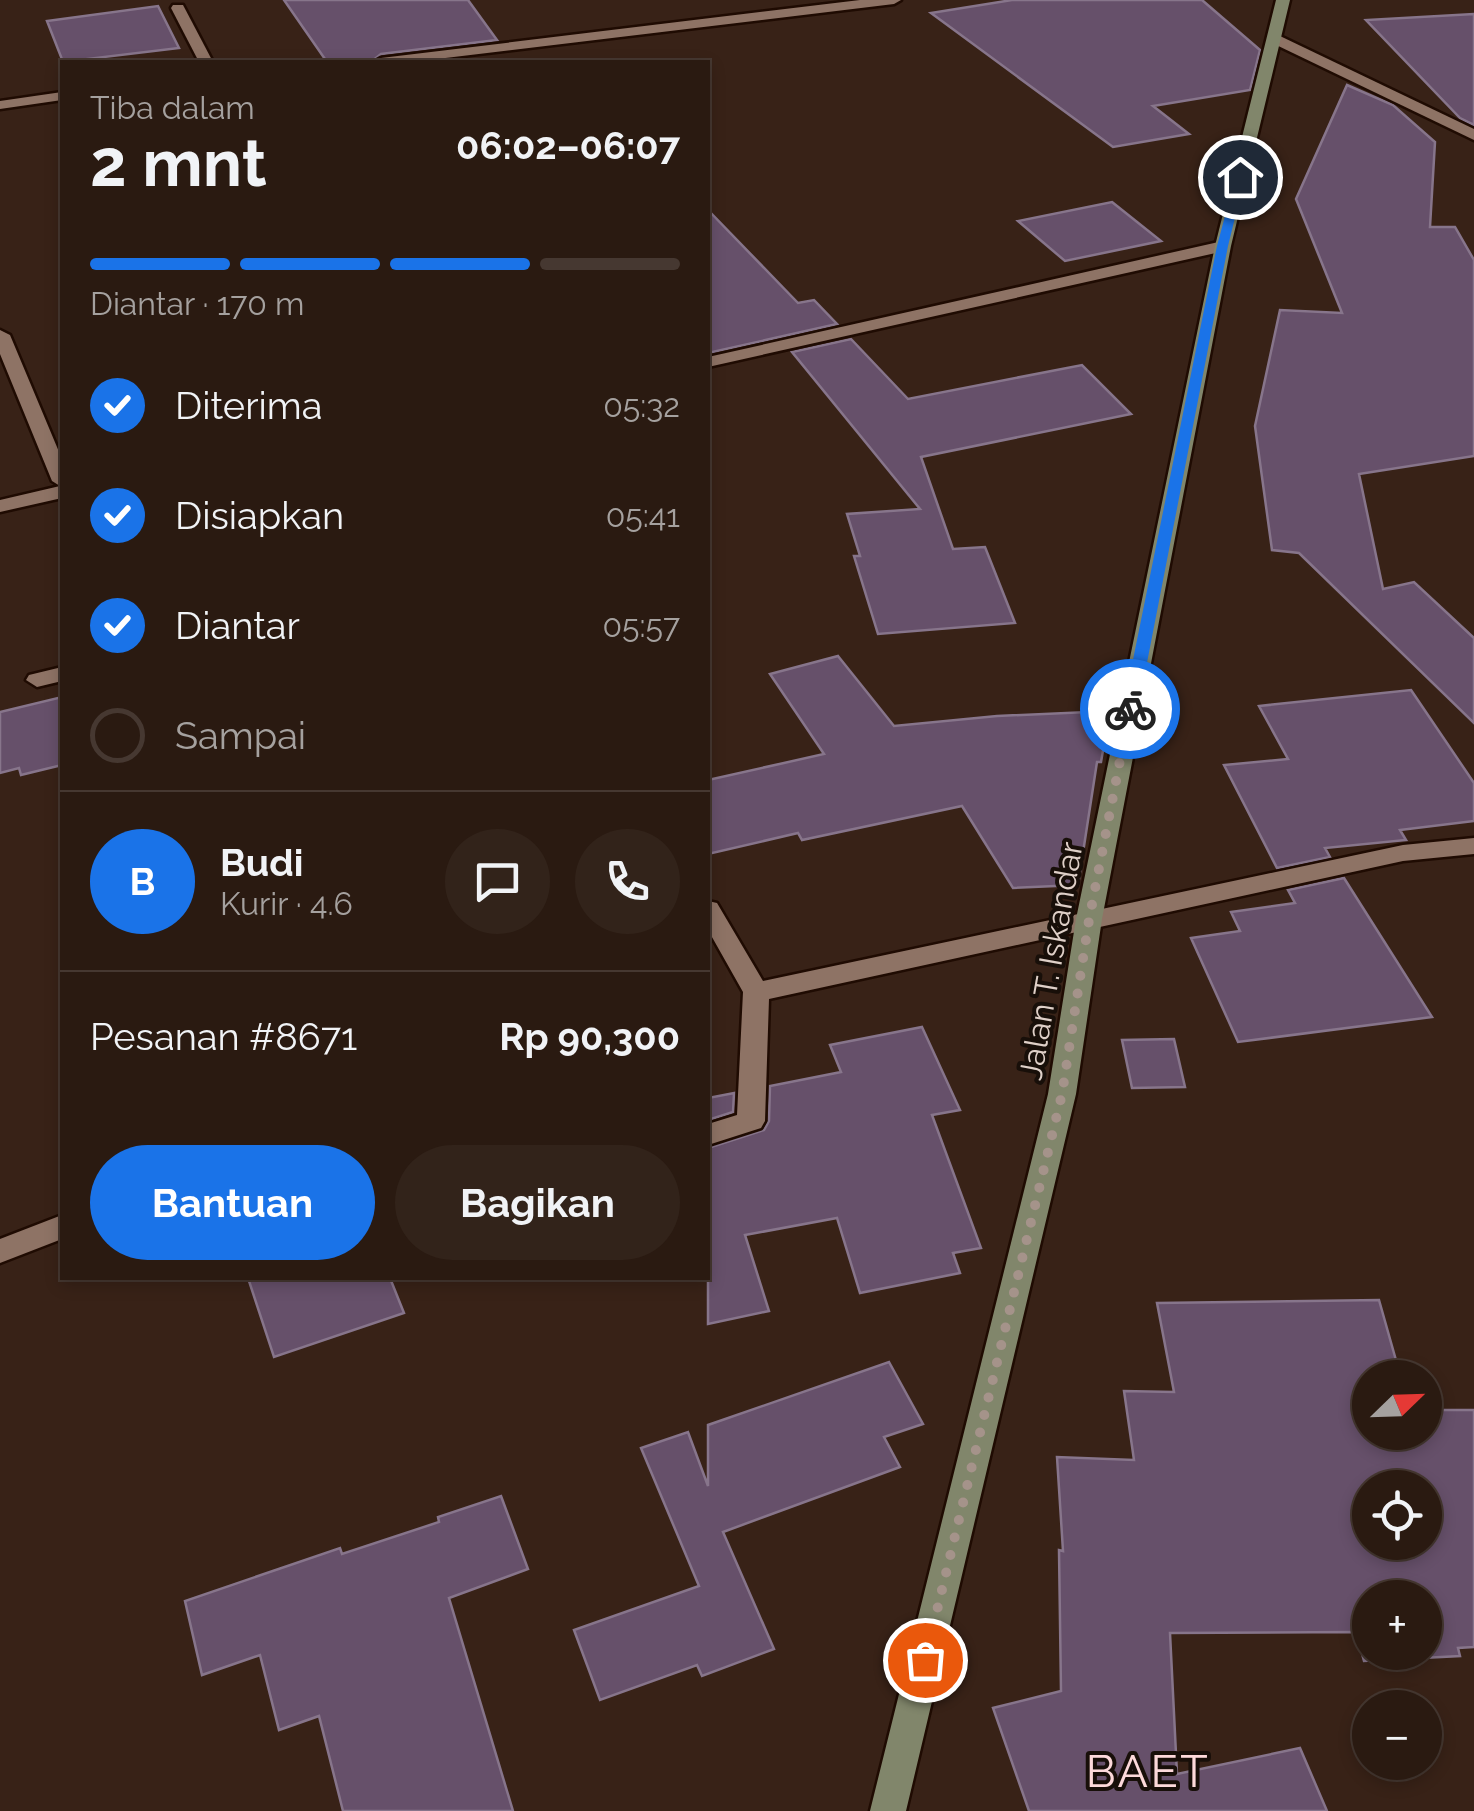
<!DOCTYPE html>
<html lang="id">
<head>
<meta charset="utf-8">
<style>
	:root { --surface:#2a1a11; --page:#32231a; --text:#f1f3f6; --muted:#a5a19f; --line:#463831; --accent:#1a73e8 }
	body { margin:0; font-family:Raleway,sans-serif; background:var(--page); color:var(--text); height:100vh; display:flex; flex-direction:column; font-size:38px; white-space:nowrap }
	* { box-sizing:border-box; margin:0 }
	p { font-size:32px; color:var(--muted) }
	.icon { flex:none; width:55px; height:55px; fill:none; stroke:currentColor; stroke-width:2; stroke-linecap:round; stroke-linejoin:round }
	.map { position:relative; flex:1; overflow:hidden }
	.side { position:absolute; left:60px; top:60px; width:650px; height:1220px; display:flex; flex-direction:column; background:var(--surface); border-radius:0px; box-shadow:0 5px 15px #0003,0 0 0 2px var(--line) }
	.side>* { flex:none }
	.needle { width:65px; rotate:67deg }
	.fabs { position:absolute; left:1352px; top:1360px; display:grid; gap:20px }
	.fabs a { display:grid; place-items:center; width:90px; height:90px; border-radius:50%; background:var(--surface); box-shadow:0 5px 15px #0003,0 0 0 2px var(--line); font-size:50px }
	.pin { position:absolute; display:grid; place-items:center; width:85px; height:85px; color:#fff; margin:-42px; border:5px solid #fff; border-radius:50%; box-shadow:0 2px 10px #0007 }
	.courier { position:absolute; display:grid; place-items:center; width:100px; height:100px; margin:-50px; border:8px solid #1a73e8; border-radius:50%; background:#fff; color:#222; box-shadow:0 2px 12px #0007 }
	.headline em { font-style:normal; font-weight:700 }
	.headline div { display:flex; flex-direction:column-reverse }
	.headline { display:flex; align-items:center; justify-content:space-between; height:170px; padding:0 30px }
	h1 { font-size:65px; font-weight:700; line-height:75px }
	.bar { display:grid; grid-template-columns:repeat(4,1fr); gap:15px 10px; align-content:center; height:120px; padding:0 30px }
	.bar i { height:12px; border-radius:8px; background:var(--line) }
	.bar .on { background:var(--accent) }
	.bar p { grid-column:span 4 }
	.line { display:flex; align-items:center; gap:25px; padding:0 30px; border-top:2px solid var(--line) }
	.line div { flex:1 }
	.round { display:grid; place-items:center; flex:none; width:105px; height:105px; border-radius:52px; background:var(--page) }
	ol { padding:0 30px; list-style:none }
	li { display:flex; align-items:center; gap:30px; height:110px }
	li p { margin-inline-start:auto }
	li .icon { padding:10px; border-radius:50%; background:var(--accent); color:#fff; stroke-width:4 }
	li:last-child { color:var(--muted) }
	li i { width:55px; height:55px; border:5px solid var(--line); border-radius:50% }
	.primary-button { display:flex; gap:20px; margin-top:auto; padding:20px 30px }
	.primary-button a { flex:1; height:115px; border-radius:60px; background:var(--accent); color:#fff; font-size:40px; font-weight:700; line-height:115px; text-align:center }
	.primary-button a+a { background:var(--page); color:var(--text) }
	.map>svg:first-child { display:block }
	.building { fill:#66506a; stroke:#87758b; stroke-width:2.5; fill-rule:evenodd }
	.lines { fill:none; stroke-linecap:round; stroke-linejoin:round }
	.street-casing { stroke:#1f0b02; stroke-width:5 }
	.secondary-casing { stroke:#1f0b02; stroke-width:5 }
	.street { fill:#8e7365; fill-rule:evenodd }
	.secondary { fill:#81866b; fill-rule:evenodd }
	.route { fill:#1a73e8 }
	.done { stroke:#a5938a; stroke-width:10; stroke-dasharray:0 18 }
	.labels { text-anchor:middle; stroke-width:8; stroke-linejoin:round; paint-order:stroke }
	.street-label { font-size:32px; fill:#dfd0c8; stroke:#180f09 }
	.near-quarter-label { font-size:45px; letter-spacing:2.5px; fill:#fdd9da; stroke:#180f09 }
</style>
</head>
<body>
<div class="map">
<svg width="1474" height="1811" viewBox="0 0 1474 1811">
	<rect width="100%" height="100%" fill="#382217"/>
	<g class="building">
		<polygon points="284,0 468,0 497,40 381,54 371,62 327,62"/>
		<polygon points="1012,0 1202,0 1260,50 1250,90 1153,106 1189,134 1113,147 931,13"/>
		<polygon points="158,6 179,48 63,62 47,21"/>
		<polygon points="1474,14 1474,125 1460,118 1366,20"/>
		<polygon points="1347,85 1393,105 1435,142 1430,227 1455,227 1474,260 1474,456 1359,474 1383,589 1414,582 1474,638 1474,723 1299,553 1272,550 1255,426 1280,310 1342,313 1296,199"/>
		<polygon points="1112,202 1161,241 1065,261 1018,221"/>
		<polygon points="708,210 798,303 814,300 837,324 708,353"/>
		<polygon points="851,339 908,399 1082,365 1131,414 921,457 953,549 985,547 1015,623 878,634 854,556 860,556 847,514 920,509 792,352"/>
		<polygon points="838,656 894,726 997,716 1110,711 1101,762 1097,762 1078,885 1013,888 962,806 802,840 798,833 708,854 708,780 824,754 770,674"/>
		<polygon points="1411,690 1474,783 1474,821 1400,830 1406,840 1325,848 1330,857 1277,868 1224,765 1288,759 1259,706"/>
		<polygon points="62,697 62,765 21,775 19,768 0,773 0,712"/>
		<polygon points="1344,878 1432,1017 1238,1042 1191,938 1240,931 1231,912 1295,903 1288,890"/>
		<polygon points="922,1027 960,1110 932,1115 981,1248 953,1253 960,1273 860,1293 837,1218 745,1235 769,1311 708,1324 708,1148 764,1130 769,1121 770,1086 841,1072 830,1045"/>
		<polygon points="1174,1039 1185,1087 1132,1088 1122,1040"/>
		<polygon points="734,1093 733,1112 708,1120 708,1098"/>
		<polygon points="248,1278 390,1278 404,1313 274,1357"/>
		<path d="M1379,1300L1401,1378H1370V1432H1425V1410H1474V1647L1458,1648L1460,1656L1364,1661L1356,1632L1170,1633L1177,1774L1300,1748L1327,1811H1029L993,1708L1061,1691L1059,1550L1063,1551L1057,1457L1134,1460L1124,1391L1174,1392L1157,1303ZM1370,1488H1425V1542H1370ZM1370,1598H1425V1652H1370Z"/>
		<polygon points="889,1362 923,1424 884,1437 900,1467 723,1532 774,1649 702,1676 697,1665 600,1700 574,1630 699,1586 641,1448 688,1432 708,1486 708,1425"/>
		<polygon points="501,1496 528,1569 449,1598 513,1811 343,1811 319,1716 279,1730 260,1655 202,1675 185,1601 340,1548 342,1554 439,1522 438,1517"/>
	</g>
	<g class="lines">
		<defs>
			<g id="street">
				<polygon points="860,0 901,0 894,4 412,62 374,62 381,58"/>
				<polygon points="173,5 183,5 213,62 199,62 171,8"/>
				<polygon points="1270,36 1280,36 1474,129 1474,140 1270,42"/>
				<polygon points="62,92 62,100 0,109 0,101"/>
				<polygon points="1223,241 1229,242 1229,250 708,367 708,357"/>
				<polygon points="0,330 10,335 62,459 62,498 0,512 0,500 60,486 52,481 0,354"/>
				<polygon points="62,667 62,681 37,687 26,680 29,675"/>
				<polygon points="1474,838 1474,854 1403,861 769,999 765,1121 761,1128 708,1145 708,1124 737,1115 743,992 708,930 708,901 717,903 763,981 1403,845"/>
				<polygon points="62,1215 62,1239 0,1263 0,1239"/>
			</g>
			<polygon id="secondary" points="1276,0 1290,0 1231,246 1102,919 1076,1094 906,1811 870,1811 1048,1094 1076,919 1215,246"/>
		</defs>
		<use href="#street" class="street-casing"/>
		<use href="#secondary" class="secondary-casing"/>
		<use href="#street" class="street"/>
		<use href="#secondary" class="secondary"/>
	</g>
	<polygon class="route" points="1236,175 1245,177 1228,246 1138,709 1130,713 1123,709 1217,246"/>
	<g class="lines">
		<polyline class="done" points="925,1660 1062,1094 1089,920 1130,709"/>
	</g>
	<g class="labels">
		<g class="street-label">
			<text transform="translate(1051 961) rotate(-80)" y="11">Jalan T. Iskandar</text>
		</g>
		<g class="near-quarter-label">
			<text x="1148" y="1787">BAET</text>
		</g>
	</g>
</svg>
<div class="fabs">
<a><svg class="needle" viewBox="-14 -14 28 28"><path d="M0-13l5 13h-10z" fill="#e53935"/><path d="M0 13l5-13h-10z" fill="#a5a19f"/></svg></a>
<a><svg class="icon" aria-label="locate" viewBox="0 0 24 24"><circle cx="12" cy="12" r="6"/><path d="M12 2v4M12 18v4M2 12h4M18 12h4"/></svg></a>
<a>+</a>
<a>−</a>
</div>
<div class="pin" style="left:925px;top:1660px;background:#ea580c"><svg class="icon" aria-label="bag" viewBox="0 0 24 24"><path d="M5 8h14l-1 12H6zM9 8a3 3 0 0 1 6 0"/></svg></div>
<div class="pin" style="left:1240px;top:177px;background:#1f2937"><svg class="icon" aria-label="home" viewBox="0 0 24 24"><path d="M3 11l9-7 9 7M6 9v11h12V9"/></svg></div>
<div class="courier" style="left:1130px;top:709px"><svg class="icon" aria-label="bike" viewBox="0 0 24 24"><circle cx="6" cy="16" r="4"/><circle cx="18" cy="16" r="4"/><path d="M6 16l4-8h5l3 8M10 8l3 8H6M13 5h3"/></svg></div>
<section class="side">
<div class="headline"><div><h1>2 mnt</h1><p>Tiba dalam</p></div><em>06:02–06:07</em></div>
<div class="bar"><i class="on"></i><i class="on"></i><i class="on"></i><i></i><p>Diantar · 170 m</p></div>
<ol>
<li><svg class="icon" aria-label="check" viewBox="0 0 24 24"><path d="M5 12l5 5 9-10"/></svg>Diterima<p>05:32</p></li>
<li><svg class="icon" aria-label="check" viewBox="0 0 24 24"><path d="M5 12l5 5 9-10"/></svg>Disiapkan<p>05:41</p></li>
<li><svg class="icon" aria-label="check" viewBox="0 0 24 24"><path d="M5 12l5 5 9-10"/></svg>Diantar<p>05:57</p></li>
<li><i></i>Sampai</li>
</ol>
<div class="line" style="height:180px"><b class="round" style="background:var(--accent);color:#fff">B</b><div><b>Budi</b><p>Kurir · 4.6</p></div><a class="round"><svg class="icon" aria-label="chat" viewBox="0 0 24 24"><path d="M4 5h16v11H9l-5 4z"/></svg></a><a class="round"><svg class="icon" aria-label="phone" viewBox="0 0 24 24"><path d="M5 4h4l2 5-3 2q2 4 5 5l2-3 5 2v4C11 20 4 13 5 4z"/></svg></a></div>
<div class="line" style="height:130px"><div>Pesanan #8671</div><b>Rp 90,300</b></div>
<div class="primary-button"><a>Bantuan</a><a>Bagikan</a></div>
</section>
</div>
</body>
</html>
